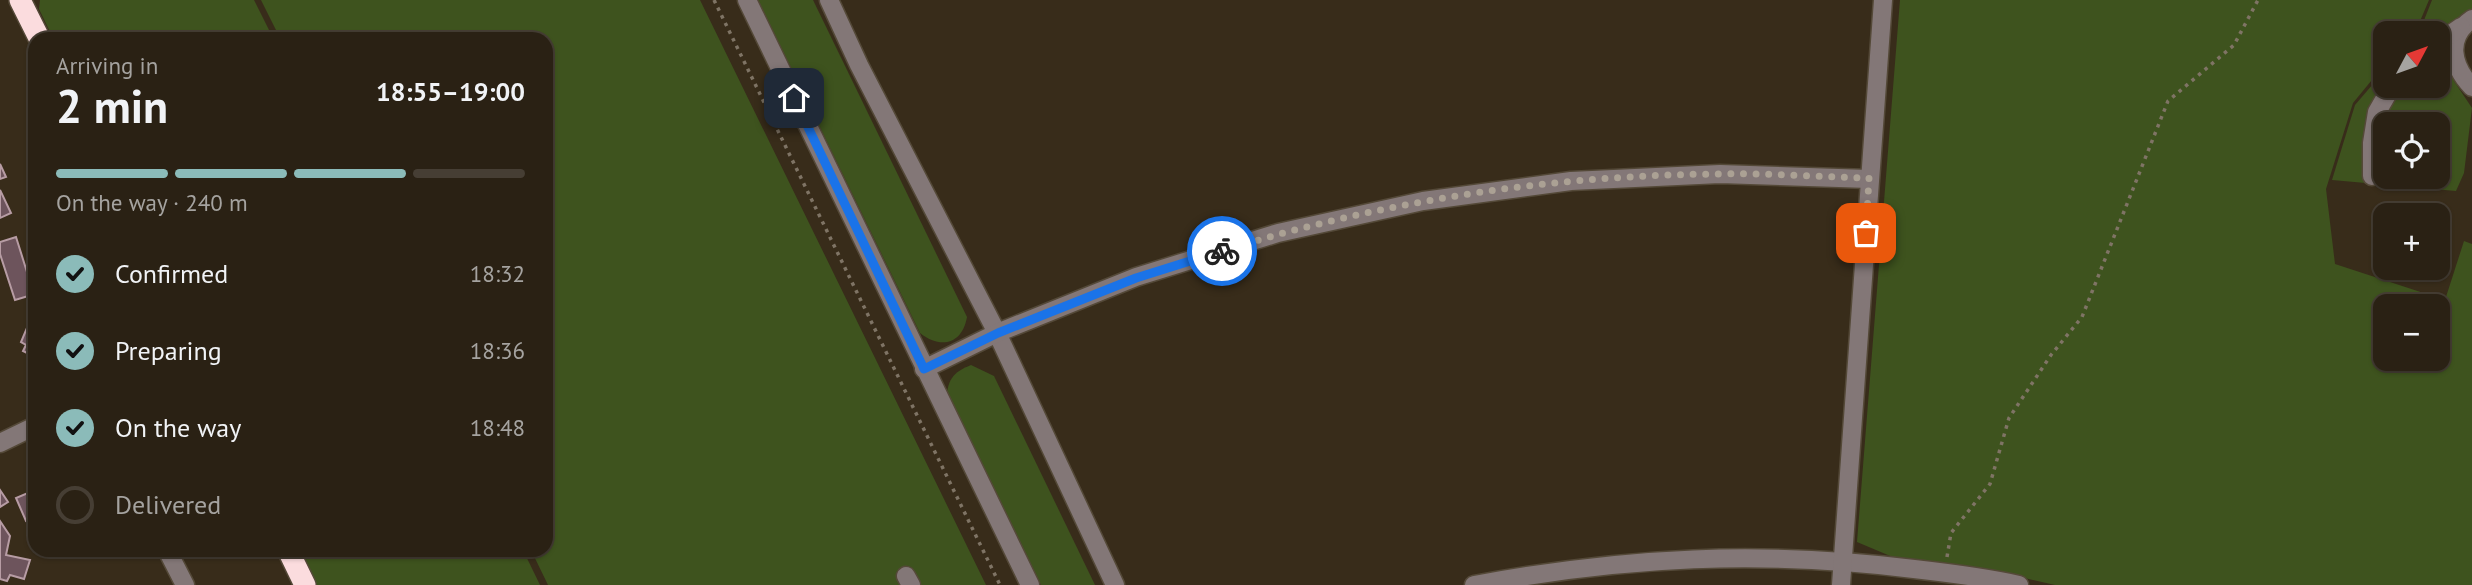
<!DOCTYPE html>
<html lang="en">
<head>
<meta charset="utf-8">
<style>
	:root { --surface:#2a2114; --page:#362e22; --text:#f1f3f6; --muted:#a5a3a0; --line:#463e34; --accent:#8bbbb9 }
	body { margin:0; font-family:"PT Sans",sans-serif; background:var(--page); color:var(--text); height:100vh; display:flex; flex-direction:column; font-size:26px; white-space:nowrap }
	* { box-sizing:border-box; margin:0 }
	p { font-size:23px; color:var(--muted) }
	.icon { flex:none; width:38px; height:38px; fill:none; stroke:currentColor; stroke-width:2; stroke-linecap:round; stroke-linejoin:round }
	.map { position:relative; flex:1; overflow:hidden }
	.details { position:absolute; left:28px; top:32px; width:525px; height:525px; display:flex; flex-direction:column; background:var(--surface); border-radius:21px; box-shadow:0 2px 5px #0004,0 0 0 2px var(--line) }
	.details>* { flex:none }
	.needle { width:46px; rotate:49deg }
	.buttons { position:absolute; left:2373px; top:21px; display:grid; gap:14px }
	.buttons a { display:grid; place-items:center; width:77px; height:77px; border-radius:14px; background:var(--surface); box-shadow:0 2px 5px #0004,0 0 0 2px var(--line); font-size:35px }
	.pin { position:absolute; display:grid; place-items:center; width:60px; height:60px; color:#fff; margin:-30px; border-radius:14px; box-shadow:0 4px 10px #0006 }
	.courier { position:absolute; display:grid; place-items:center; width:70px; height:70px; margin:-35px; border:5px solid #1a73e8; border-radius:50%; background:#fff; color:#222; box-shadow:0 2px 9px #0007 }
	.summary em { font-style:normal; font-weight:700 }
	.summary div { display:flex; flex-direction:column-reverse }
	.summary { display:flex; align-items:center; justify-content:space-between; height:119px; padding:0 28px }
	h1 { font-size:46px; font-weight:700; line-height:52px }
	.bar { display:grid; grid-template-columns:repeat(4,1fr); gap:10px 7px; align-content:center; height:84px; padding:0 28px }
	.bar i { height:9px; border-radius:5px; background:var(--line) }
	.bar .active { background:var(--accent) }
	.bar p { grid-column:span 4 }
	ol { padding:0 28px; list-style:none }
	li { display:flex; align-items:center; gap:21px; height:77px }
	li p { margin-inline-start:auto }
	li .icon { padding:7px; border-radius:50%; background:var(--accent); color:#111; stroke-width:4 }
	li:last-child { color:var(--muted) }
	li i { width:38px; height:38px; border:4px solid var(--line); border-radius:50% }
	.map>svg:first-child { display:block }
	.green { fill:#3e531e; fill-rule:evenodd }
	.building { fill:#6d545c; stroke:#b79ca4; stroke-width:2 }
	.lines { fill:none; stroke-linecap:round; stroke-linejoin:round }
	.minor-casing { stroke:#544938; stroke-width:21 }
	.highway-casing { stroke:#544938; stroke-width:24 }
	.path { stroke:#7f7465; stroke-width:3.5; stroke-dasharray:3.5 5; stroke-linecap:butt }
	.minor { stroke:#837777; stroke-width:18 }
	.highway { stroke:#fbdcde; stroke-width:21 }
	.done { stroke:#aba194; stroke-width:7; stroke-dasharray:0 12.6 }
	.route { stroke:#1a73e8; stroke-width:9 }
</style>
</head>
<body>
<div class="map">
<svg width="2472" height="585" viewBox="0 0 2472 585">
	<rect width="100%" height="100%" fill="#382c1a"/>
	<g class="green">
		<polygon points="40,0 254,0 273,38 53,38 39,9"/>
		<polygon points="261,0 700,0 986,585 548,585 531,550 546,550 546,38 280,38"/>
		<path d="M758,0H813L967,317C962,345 940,349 920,333Z"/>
		<path d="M1900,0H2429L2415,33H2385V64L2353,103L2326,189L2335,264L2445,300L2464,241L2472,244V585H2055L1989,570L1895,558L1857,542ZM2385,306H2438V359H2385Z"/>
		<path d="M2432,0H2472V11L2450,47L2454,81L2472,108L2464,173L2456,191L2332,180L2355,105L2385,70V86H2438V33H2419ZM2385,124H2438V177H2385Z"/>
		<path d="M971,365L994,376L1095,585H1041L947,393C949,377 956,371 971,365Z"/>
		<polygon points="298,550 523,550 540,585 315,585"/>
	</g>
	<g class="building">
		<polygon points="0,164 6,177 0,179"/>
		<polygon points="0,190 11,213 0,218"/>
		<polygon points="16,237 27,272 35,270 35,294 15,300 0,254 0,242"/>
		<polygon points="29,323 35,326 35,357 23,351 26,345 21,342"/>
		<polygon points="0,490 8,502 0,507"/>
		<polygon points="35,490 35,517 26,521 16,498"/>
		<polygon points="0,521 10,536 6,555 30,560 24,579 10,575 7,581 0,579"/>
	</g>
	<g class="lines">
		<defs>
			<g id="minor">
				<polyline points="747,0 1030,585"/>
				<polyline points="829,0 859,65 997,333 1115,585"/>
				<path d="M2472,19C2445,38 2452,66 2472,87"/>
				<polyline points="2438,43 2461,27"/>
				<polyline points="2372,176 2372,143 2377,112 2392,86"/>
				<polyline points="924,369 997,333 1136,277 1278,233 1423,201 1571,181 1720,174 1869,179"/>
				<polyline points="0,443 35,426"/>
				<polyline points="167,550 185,585"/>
				<polyline points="906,576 911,585"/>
				<path d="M1474,585C1625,557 1762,550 1914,569C1949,573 1984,577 2019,585"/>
				<polyline points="1841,585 1883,0"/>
			</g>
			<g id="highway">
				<polyline points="20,0 39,38"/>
				<polyline points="288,550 305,585"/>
			</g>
		</defs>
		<use href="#minor" class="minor-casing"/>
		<use href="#highway" class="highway-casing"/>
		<g class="path">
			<polyline points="714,0 1000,585"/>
			<polyline points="1947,557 1951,533 1990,484 2009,418 2051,355 2082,317 2168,101 2234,45 2258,0"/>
		</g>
		<use href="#minor" class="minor"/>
		<use href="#highway" class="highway"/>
	</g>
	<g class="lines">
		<path class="done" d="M1222,251C1382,201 1552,175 1720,174C1770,173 1820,177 1869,178L1866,233"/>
		<polyline class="route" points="794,98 924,369 998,333 1136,278 1222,251"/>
	</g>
</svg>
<div class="buttons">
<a><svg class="needle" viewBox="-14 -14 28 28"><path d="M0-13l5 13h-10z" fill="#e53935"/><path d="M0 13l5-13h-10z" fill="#a5a3a0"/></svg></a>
<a><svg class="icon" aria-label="locate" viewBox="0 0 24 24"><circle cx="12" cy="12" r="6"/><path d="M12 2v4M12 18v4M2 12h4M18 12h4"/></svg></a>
<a>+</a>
<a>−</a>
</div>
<div class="pin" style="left:1866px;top:233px;background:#ea580c"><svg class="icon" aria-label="bag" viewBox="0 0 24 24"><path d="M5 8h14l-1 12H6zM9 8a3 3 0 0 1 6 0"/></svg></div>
<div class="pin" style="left:794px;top:98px;background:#1f2937"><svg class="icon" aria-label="home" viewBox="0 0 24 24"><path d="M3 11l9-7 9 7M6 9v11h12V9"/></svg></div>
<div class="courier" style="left:1222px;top:251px"><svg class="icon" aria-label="bike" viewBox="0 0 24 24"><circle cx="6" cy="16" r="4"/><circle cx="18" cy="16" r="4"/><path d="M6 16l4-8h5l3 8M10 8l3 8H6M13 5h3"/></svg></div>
<section class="details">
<div class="summary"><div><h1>2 min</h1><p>Arriving in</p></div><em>18:55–19:00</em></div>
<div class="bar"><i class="active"></i><i class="active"></i><i class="active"></i><i></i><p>On the way · 240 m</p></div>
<ol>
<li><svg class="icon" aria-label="check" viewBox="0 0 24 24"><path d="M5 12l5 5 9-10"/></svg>Confirmed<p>18:32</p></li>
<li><svg class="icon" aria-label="check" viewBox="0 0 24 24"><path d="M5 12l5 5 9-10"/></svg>Preparing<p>18:36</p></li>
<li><svg class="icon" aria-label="check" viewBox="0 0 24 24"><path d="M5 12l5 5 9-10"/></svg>On the way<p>18:48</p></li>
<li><i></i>Delivered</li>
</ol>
</section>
</div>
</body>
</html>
